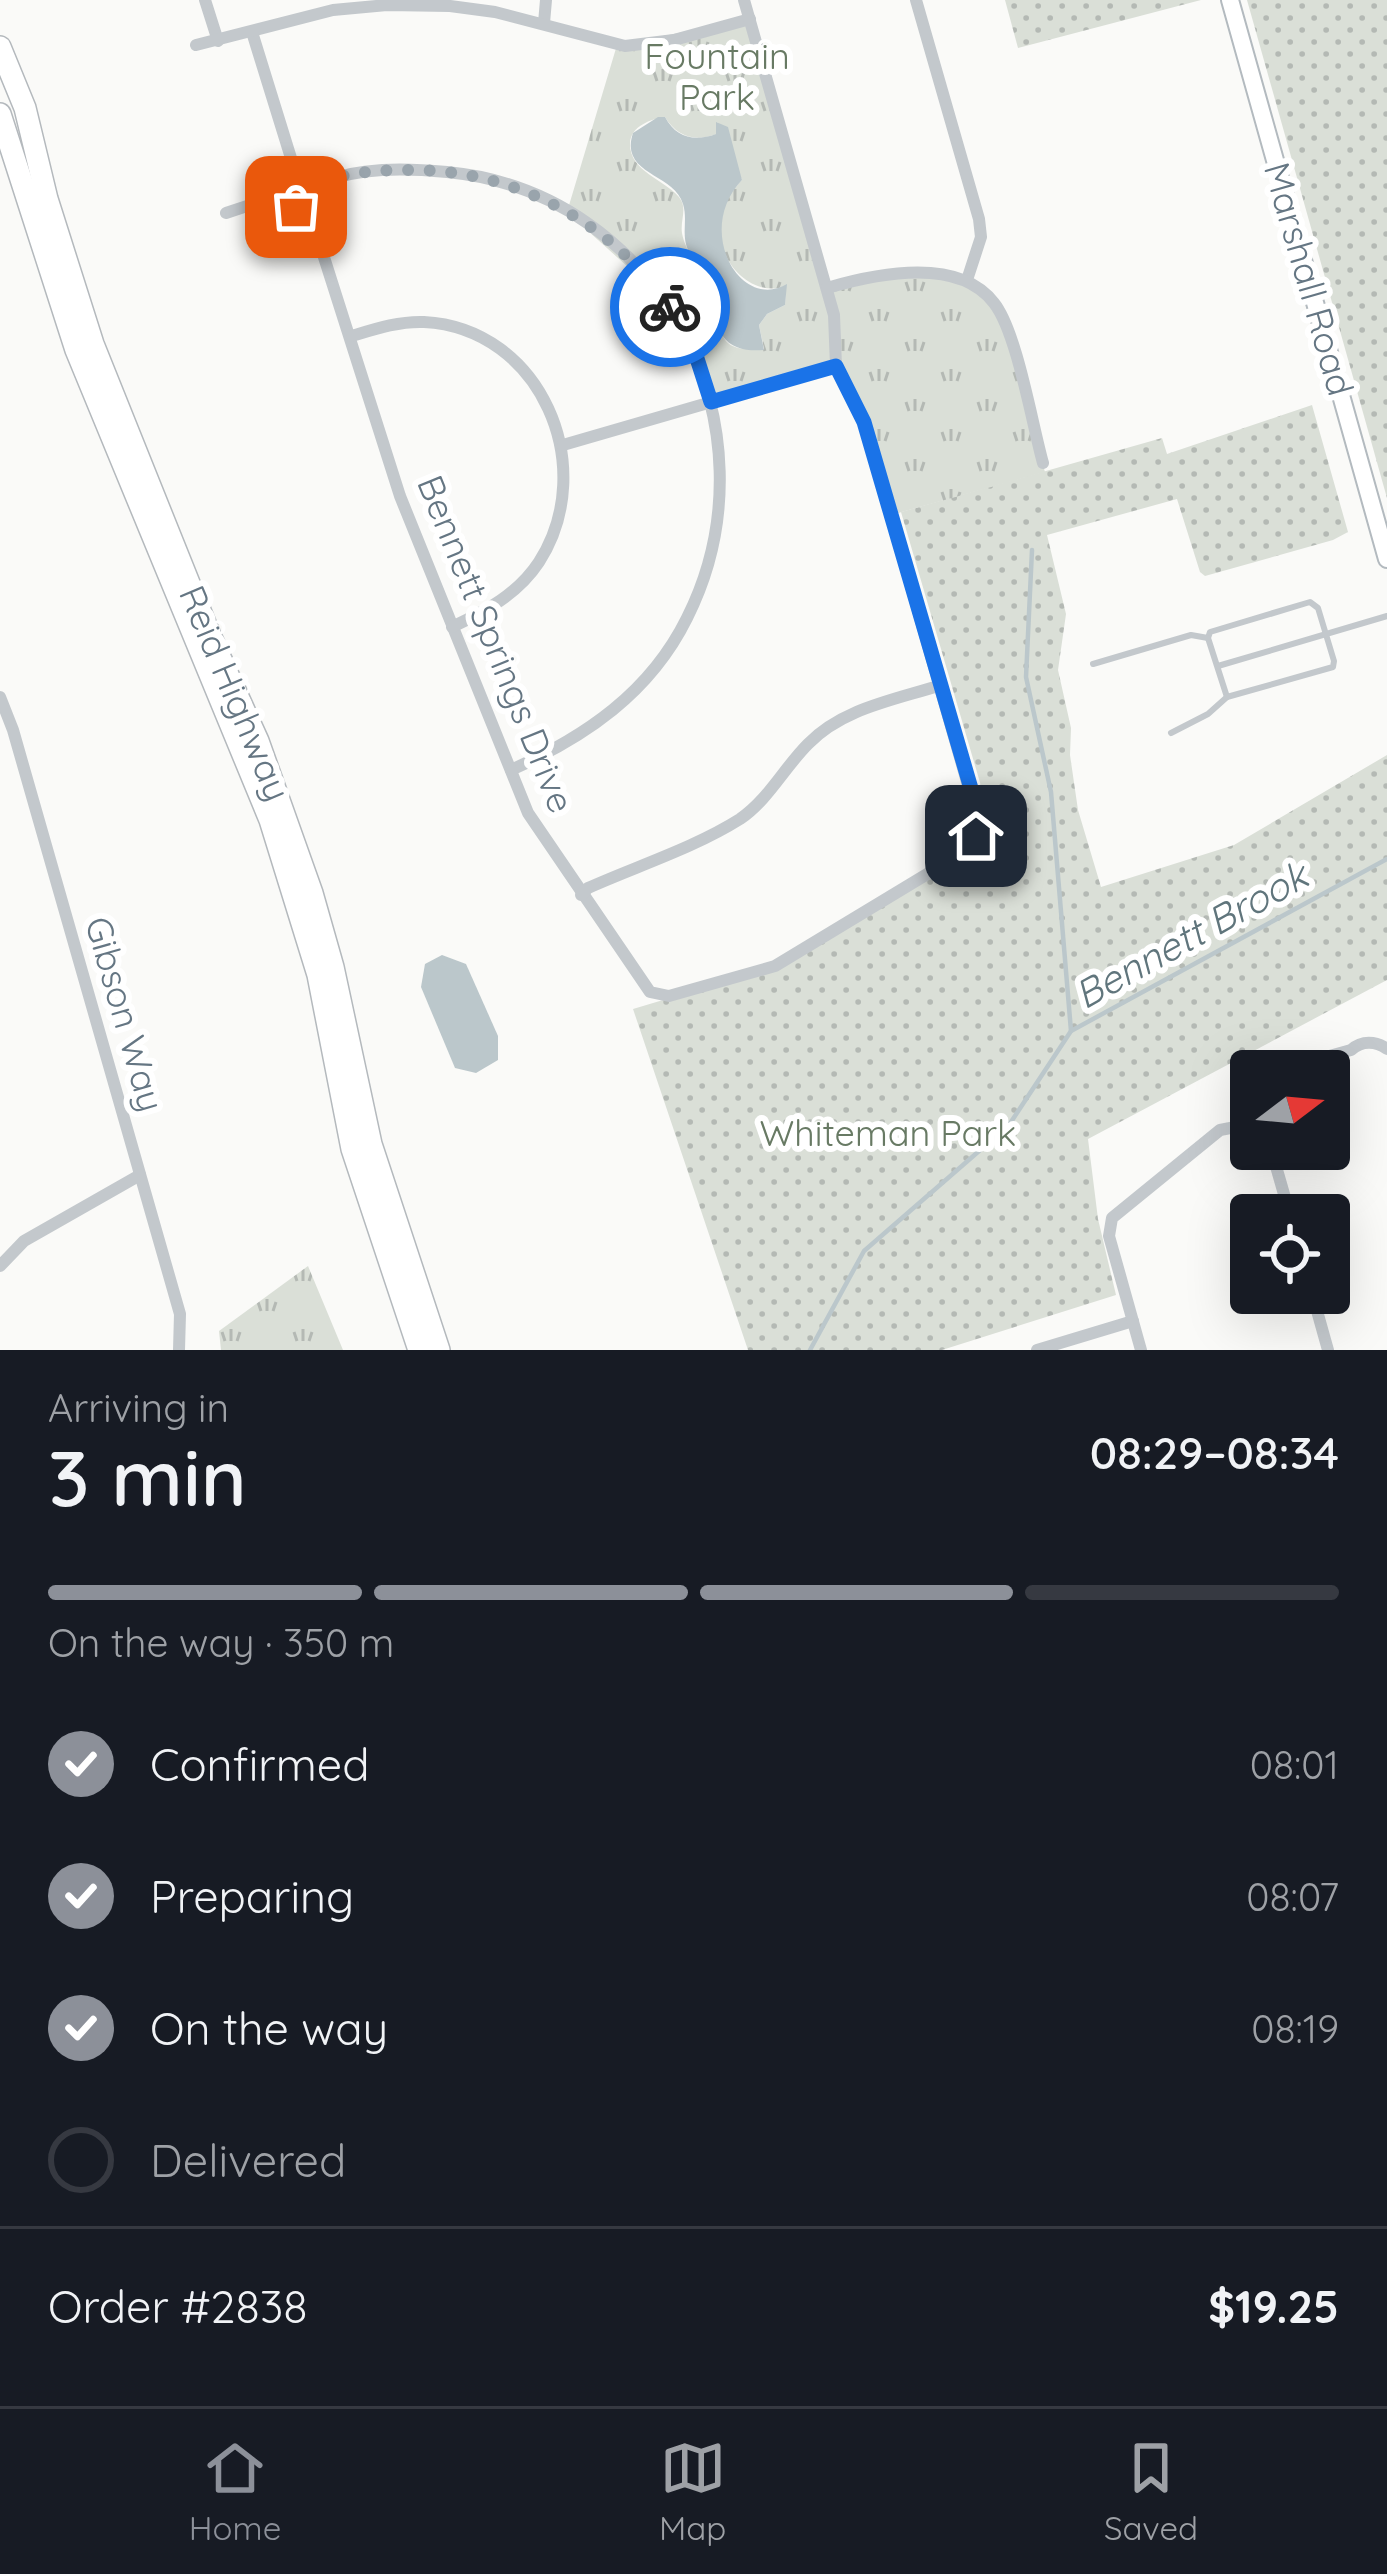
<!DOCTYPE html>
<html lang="en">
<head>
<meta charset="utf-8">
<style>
	:root { --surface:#171b24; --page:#242831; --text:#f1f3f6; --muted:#9ea1a6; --line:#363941; --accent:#8c9099 }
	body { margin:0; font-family:Quicksand,sans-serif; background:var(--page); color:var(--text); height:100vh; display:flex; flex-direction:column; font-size:45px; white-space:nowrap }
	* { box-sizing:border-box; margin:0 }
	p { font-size:39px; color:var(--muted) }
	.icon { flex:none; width:66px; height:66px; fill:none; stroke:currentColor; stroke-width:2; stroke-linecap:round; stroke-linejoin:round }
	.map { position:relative; height:1350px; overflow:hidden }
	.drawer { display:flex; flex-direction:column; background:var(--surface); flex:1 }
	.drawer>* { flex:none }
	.needle { width:78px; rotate:74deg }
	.buttons { position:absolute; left:1230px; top:1050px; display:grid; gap:24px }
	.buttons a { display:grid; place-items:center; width:120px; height:120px; border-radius:12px; background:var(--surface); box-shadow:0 12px 48px #0002; font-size:60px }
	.pin { position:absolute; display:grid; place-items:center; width:102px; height:102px; color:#fff; margin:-51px; border-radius:24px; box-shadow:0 6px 18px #0006 }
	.courier { position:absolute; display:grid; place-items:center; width:120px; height:120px; margin:-60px; border:9px solid #1a73e8; border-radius:50%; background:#fff; color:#222; box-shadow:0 3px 15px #0007 }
	.summary em { font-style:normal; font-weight:600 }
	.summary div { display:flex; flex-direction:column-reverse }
	.summary { display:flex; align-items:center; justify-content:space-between; height:204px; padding:0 48px }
	h1 { font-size:78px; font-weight:600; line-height:90px }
	.bar { display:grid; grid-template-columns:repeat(4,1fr); gap:18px 12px; align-content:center; height:144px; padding:0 48px }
	.bar i { height:15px; border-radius:9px; background:var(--line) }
	.bar .selected { background:var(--accent) }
	.bar p { grid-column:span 4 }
	.line { display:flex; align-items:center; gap:30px; padding:0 48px; border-top:3px solid var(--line) }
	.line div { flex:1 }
	ol { padding:0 48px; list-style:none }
	li { display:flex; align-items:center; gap:36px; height:132px }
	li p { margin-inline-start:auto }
	li .icon { padding:12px; border-radius:50%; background:var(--accent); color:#fff; stroke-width:4 }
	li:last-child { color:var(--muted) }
	li i { width:66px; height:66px; border:6px solid var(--line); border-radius:50% }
	.dock { display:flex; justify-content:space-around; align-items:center; height:168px; border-top:3px solid var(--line); background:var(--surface); font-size:33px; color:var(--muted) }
	.dock a { display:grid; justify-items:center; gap:6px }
	.dock .selected { color:var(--accent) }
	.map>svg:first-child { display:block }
	.grass { fill:url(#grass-dots) }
	.park { fill:url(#park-tufts); fill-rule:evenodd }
	.water { fill:#bbc7cb }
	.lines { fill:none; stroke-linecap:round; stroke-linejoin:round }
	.stream { stroke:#bbc7cb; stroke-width:4.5 }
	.secondary-casing { stroke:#b3babf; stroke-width:20 }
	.highway-casing { stroke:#b4b9bd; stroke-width:24 }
	.lane { stroke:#c3c8cc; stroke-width:6 }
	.street { stroke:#c3c8cc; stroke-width:12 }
	.secondary { stroke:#fff; stroke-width:16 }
	.highway { stroke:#fff; stroke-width:21 }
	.done { stroke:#99a4ac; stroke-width:12; stroke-dasharray:0 21.6 }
	.route { stroke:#1a73e8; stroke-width:15 }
	.labels { text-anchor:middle; stroke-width:12; stroke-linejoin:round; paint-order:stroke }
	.park-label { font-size:36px; fill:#687a64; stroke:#fff }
	.street-label { font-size:36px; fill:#657683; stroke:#fff }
	.water-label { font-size:39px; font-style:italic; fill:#60757c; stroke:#fff }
</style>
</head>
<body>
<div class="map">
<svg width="1387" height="1350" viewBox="0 0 1387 1350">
	<defs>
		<pattern id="grass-dots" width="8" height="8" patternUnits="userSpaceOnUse" patternTransform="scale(3)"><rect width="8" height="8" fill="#dadfd7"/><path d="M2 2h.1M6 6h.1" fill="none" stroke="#b4b9b4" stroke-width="1.8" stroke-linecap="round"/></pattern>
		<pattern id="park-tufts" width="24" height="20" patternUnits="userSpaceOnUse" patternTransform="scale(3)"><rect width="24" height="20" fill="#dadfd7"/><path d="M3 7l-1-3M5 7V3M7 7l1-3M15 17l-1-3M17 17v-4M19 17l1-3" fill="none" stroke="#b4b9b4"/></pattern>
	</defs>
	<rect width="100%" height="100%" fill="#fafaf8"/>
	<g class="grass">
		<polygon points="1005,0 1201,0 1018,48"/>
		<polygon points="1247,0 1387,0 1387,498"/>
		<polygon points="1312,405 1348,532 1333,540 1205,576 1200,572 1177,499 1047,535 1066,614 1058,670 1071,728 1070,755 1078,810 1101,887 1234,845 1387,755 1387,980 1088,1139 1098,1219 1116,1295 942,1350 748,1350 633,1009 760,971 979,846 985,837 988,810 901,512 1162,438 1167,454"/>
	</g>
	<g class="park">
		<path d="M750,19L827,288C870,275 940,264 980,291C1010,311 1035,434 1045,472L891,515L864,422L836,367L711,402L669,304L567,212L617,45ZM665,117C677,137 695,142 717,134V122L742,180C730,193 721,205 719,223C716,260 751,299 786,286L785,305L767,314L759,325L764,349C701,354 730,316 716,289C706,269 686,257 682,233C680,220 688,208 679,197C664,179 629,171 630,143C631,126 651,119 665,117Z"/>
		<polygon points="308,1266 343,1350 221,1350 219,1331"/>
	</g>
	<g class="water">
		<path d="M658,117H665C676,138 695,142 716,134V122L728,127L742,180C694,230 740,312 787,284L785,305L767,314L759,325L764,350C748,351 732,350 722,335C714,322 722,311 720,298C716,279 696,267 688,250C681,234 688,220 683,204C674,173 619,175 633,133Z"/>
		<polygon points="442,955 466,964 498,1036 498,1060 476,1073 455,1068 421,987 425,964"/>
	</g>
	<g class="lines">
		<g class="stream">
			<polyline points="1032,550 1026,677 1051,792 1071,1031"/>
			<polyline points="810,1350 864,1251 1009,1125 1071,1031 1387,859"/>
		</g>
		<defs>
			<polyline id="secondary" points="1230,0 1387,559"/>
			<g id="highway">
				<polyline points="0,47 25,108 47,199 93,344 209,633 258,741 312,893 333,967 371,1144 439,1350"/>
				<polyline points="0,114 76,350 270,820 318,975 352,1149 419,1350"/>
			</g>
		</defs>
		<use href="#secondary" class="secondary-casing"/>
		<use href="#highway" class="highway-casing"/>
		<g class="lane">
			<polygon points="1310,602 1318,608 1334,661 1333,667 1227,697 1208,638 1210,632"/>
			<polyline points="1093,664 1191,635 1208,638"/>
			<polyline points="1218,666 1387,616"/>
			<polyline points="1171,733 1208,714 1227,697"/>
		</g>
		<g class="street">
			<polyline points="205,0 218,41"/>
			<polyline points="916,0 979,219 981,237 967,280"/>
			<polyline points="544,23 546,0"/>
			<polyline points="252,32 295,171"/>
			<polyline points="196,45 333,10 387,5 450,6 495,12 625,46 674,40 750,19"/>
			<circle cx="302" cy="189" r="19"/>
			<path d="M320,183C359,167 405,168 447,172C661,192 782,429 687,618C650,693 585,737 511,770"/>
			<polyline points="308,207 400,496 528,813 650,992 669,996 775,966 967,850 979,824 864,422 836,366 834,315 744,0"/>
			<polyline points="226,213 283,194"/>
			<path d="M827,288C875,274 958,256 994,303C1017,332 1032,424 1043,463"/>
			<path d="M352,336C375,329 399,321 424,322C541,328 600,467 539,562C518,594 486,611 452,627"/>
			<polyline points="563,445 836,366"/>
			<polyline points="0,697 13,730 180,1314 179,1350"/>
			<path d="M581,895L588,888C637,866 694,848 740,819C768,800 784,768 808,744C843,708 895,700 941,685"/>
			<path d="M1276,1071L1351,1050C1362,1040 1376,1041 1387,1049"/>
			<polyline points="1271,1149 1290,1215"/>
			<polyline points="0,1266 24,1241 140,1175"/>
			<polyline points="1312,1293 1328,1350"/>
			<polyline points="1037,1350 1133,1321"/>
			<polyline points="1141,1350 1109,1236 1112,1218 1220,1130 1251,1124"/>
		</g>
		<use href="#secondary" class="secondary"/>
		<use href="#highway" class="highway"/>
	</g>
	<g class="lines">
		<path class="done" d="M296,207L315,203L320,183C347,172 373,171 402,170C509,167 609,219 670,307"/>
		<polyline class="route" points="670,307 693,346 711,402 836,366 864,422 977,809 976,836"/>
	</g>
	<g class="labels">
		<g class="park-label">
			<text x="717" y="69">Fountain<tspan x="717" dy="41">Park</tspan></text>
			<text x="888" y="1146">Whiteman Park</text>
		</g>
		<g class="street-label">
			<text transform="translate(1309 279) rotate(74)" y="13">Marshall Road</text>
			<text transform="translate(496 644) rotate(68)" y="13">Bennett Springs Drive</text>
			<text transform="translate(235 693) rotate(67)" y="13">Reid Highway</text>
			<text transform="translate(125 1014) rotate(74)" y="13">Gibson Way</text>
		</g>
		<g class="water-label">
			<text transform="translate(1191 935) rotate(-29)" y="14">Bennett Brook</text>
		</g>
	</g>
</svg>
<div class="buttons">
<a><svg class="needle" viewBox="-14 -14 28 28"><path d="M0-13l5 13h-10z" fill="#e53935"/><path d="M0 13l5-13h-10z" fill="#9ea1a6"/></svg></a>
<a><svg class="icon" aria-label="locate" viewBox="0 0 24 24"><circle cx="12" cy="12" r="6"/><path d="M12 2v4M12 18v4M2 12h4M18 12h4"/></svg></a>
</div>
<div class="pin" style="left:296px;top:207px;background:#ea580c"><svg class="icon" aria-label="bag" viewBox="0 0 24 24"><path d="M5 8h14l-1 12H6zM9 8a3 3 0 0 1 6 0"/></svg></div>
<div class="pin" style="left:976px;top:836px;background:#1f2937"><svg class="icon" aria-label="home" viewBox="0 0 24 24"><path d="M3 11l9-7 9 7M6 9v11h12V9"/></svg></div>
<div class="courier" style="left:670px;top:307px"><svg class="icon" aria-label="bike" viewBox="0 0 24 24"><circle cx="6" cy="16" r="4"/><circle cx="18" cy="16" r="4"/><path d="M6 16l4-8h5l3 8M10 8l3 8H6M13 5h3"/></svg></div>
</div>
<section class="drawer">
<div class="summary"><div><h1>3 min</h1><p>Arriving in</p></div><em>08:29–08:34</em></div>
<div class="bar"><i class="selected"></i><i class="selected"></i><i class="selected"></i><i></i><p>On the way · 350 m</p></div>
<ol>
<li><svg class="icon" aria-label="check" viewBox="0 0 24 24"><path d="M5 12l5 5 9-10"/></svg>Confirmed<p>08:01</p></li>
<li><svg class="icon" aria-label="check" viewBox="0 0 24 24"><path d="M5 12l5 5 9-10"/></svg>Preparing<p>08:07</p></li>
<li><svg class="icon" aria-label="check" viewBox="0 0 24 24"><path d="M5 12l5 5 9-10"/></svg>On the way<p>08:19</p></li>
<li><i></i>Delivered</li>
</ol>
<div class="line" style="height:156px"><div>Order #2838</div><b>$19.25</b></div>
</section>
<nav class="dock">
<a class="selected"><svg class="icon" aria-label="home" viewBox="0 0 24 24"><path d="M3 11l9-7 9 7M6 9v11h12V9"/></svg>Home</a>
<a><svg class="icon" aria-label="map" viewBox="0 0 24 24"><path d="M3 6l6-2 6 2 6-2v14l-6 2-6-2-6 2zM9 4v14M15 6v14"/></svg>Map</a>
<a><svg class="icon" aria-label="saved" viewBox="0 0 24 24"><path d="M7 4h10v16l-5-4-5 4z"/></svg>Saved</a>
</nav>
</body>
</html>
